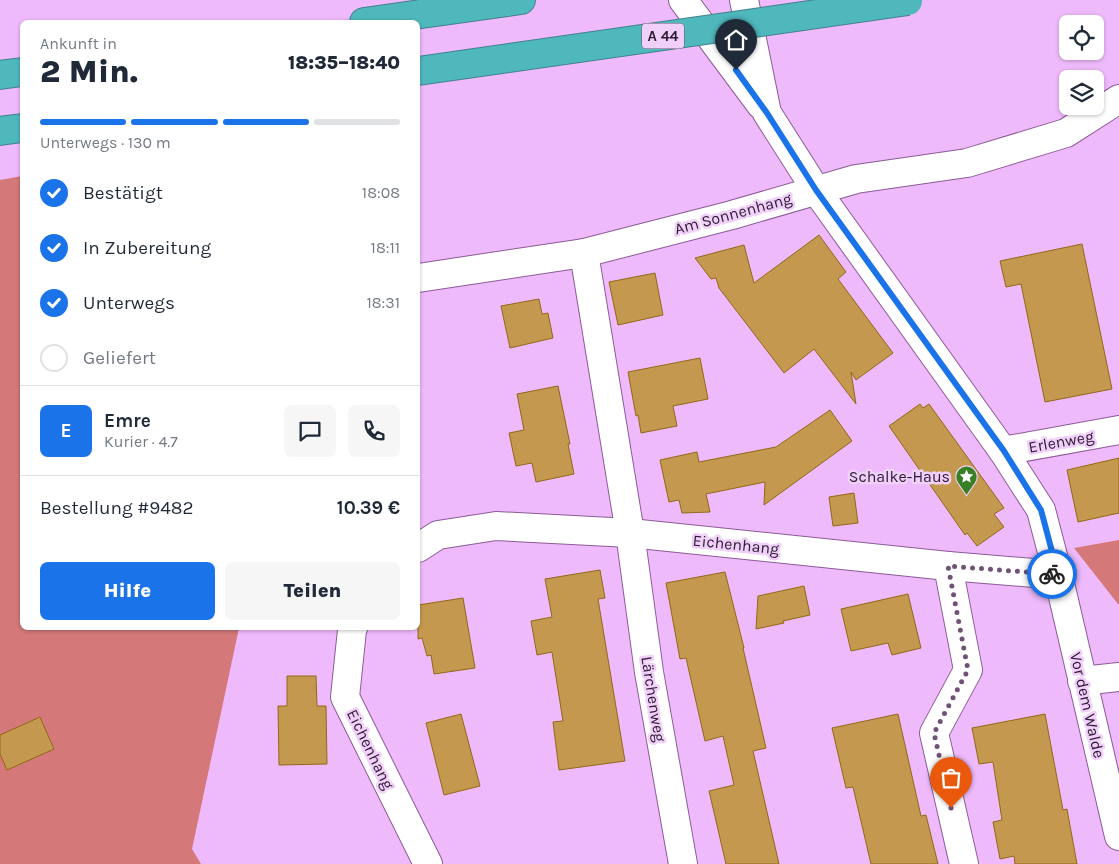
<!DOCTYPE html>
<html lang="de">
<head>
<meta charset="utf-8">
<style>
	:root { --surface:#fff; --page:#f6f6f7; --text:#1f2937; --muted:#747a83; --line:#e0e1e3; --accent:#1a73e8 }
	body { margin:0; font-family:Karla,sans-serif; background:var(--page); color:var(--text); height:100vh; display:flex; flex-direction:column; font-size:19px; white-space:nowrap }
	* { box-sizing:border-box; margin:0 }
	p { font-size:16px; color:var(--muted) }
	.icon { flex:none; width:28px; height:28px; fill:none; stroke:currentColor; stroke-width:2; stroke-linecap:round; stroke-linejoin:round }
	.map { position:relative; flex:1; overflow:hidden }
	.sheet { position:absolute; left:20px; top:20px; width:400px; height:610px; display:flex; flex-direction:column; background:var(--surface); border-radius:8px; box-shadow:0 1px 4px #0004 }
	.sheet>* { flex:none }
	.tools { position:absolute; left:1059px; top:15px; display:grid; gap:10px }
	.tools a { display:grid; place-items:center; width:45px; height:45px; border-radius:8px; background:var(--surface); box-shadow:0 1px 4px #0004; font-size:25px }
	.pin { position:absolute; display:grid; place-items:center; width:42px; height:42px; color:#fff; margin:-51px -21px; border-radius:50% 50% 50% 0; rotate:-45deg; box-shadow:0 0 5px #0007 }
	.pin .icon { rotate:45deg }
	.courier { position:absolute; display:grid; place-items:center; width:50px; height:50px; margin:-25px; border:4px solid #1a73e8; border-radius:50%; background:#fff; color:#222; box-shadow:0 1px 6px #0007 }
	.overview em { font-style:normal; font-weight:800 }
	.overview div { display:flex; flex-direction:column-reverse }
	.overview { display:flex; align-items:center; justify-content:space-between; height:85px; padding:0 20px }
	h1 { font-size:32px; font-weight:800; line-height:38px }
	.bar { display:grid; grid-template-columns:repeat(4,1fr); gap:8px 5px; align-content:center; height:60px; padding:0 20px }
	.bar i { height:6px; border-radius:4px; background:var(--line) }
	.bar .active { background:var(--accent) }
	.bar p { grid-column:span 4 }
	.line { display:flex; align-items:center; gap:12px; padding:0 20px; border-top:1px solid var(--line) }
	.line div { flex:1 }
	.round { display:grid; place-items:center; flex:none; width:52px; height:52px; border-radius:8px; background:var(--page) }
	ol { padding:0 20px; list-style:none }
	li { display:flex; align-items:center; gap:15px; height:55px }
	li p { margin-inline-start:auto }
	li .icon { padding:5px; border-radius:50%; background:var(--accent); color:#fff; stroke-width:4 }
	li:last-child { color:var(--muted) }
	li i { width:28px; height:28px; border:2px solid var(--line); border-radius:50% }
	.action { display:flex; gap:10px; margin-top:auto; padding:10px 20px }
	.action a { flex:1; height:58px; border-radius:8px; background:var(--accent); color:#fff; font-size:20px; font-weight:800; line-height:58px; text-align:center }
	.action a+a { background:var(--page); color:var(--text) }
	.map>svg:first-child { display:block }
	.forest { fill:#d47879 }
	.building { fill:#c4994f; stroke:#916816 }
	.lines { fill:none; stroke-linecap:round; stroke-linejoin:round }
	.minor-casing { stroke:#8c5b97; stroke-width:30 }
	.highway-casing { stroke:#43808c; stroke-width:30 }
	.minor { stroke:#fff; stroke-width:28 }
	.highway { stroke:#4fb8bd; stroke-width:28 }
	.highway-bridge-casing { stroke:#43808c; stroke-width:30; stroke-linecap:butt }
	.highway-bridge { stroke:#4fb8bd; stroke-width:28 }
	.done { stroke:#715178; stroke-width:5; stroke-dasharray:0 9 }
	.route { stroke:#1a73e8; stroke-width:6 }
	.labels { text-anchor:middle; stroke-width:5; stroke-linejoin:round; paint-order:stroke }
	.shield { fill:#f0d0f8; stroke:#68506d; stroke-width:1 }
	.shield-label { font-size:15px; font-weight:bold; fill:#2d1932 }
	.street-label { font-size:16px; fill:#2d1932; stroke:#f0d0f8 }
	.poi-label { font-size:16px; fill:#2d1932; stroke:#f0d0f8; text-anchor:end }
</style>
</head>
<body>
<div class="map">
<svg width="1119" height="864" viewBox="0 0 1119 864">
	<rect width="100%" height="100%" fill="#efbafb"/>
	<g class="forest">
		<polygon points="22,176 22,628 239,628 192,849 201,864 0,864 0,180"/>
		<polygon points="1119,540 1119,604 1118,604 1074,548"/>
	</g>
	<g class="building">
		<polygon points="819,235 846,272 838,279 893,353 856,380 851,372 856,404 814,349 784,373 719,288 716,278 711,279 695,258 744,245 754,283"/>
		<polygon points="1082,244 1112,389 1045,402 1021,284 1006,287 1000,261"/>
		<polygon points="655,273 663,315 618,325 609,282"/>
		<polygon points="539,299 542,314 548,313 553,338 510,348 501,306"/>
		<polygon points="700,358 708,399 673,406 677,426 641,433 638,415 636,416 628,372"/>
		<polygon points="558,386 570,444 568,444 574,474 536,482 532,463 516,466 509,433 524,430 517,394"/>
		<polygon points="920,404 923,408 929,404 1004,508 994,514 1004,527 977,546 967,533 965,535 889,426"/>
		<polygon points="830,410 852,441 764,505 765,482 706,494 710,512 682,513 679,500 669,502 660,460 697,452 699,462 776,447"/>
		<polygon points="1119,458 1119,513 1078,522 1067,470"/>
		<polygon points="854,493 858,523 833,526 829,497"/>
		<polygon points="600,570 605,598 598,599 625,761 559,770 553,722 563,721 552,652 537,655 531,621 552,617 545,579"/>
		<polygon points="725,572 744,648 743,648 766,748 753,751 779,864 726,864 709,791 734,785 723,736 705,741 686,658 680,659 666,583"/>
		<polygon points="804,586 810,615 783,621 784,623 756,629 758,596"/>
		<polygon points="908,594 921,648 892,655 888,643 851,651 841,609"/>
		<polygon points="463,598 475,668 434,674 431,655 427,656 422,638 418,639 418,605"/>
		<polygon points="287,676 316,676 317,706 326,706 327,764 279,765 278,706 287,706"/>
		<polygon points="461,714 480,786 444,795 426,723"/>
		<polygon points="898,714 921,816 926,815 938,864 871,864 853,787 846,788 832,728"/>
		<polygon points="1045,714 1063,810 1067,809 1077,864 1015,864 1014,856 1000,859 993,822 1002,820 993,762 979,764 972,728"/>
		<polygon points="40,717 54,749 7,770 0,754 0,735"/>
	</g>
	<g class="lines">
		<defs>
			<g id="minor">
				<polyline points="683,0 761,105"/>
				<polyline points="744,0 767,113 816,190 1003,451 1041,510 1058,575 1119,836"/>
				<polyline points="584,253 630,533 649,672 683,864"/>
				<polyline points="418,278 584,253 732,215 856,179 967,163 1066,133 1119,99"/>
				<polyline points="1003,451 1119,430"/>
				<polyline points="418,548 438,535 496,526 630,533 948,566 1058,575"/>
				<polyline points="948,566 968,670 934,733 964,864"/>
				<polyline points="353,628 352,630 345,697 428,864"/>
				<polyline points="1082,681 1119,677"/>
			</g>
			<g id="highway">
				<polyline points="364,22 521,0"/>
				<polyline points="0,75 22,72"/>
				<polyline points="0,131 22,128"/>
			</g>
		</defs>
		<use href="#minor" class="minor-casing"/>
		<use href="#highway" class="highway-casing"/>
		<use href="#minor" class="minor"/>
		<use href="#highway" class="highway"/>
		<defs>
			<polyline id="highway-bridge" points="418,71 908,1"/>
		</defs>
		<use href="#highway-bridge" class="highway-bridge-casing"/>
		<use href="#highway-bridge" class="highway-bridge"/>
	</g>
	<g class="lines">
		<polyline class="done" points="951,808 934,733 968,670 948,566 1052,574"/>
		<polyline class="route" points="736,70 767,113 816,190 1004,451 1041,510 1058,574 1052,574"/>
	</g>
	<defs>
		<symbol id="sight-pin" viewBox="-11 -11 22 30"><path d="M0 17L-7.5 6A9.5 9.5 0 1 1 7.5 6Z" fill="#388025" stroke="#f0d0f8"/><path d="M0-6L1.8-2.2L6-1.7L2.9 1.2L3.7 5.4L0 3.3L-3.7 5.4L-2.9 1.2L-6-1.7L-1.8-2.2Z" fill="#fff"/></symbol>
	</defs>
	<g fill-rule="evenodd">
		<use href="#sight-pin" x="954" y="464" width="25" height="34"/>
	</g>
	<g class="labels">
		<rect class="shield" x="642" y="23.5" width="42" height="25" rx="4"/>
		<g class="shield-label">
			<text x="663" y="41">A 44</text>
		</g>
		<g class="street-label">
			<text transform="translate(733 213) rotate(-15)" y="6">Am Sonnenhang</text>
			<text transform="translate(1061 441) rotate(-10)" y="6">Erlenweg</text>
			<text transform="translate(736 544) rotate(6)" y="6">Eichenhang</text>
			<text transform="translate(654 699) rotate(81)" y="6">Lärchenweg</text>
			<text transform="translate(1088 705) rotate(77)" y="6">Vor dem Walde</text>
			<text transform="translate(371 749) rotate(64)" y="6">Eichenhang</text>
		</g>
		<g class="poi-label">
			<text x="950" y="482">Schalke-Haus</text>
		</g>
	</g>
</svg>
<div class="tools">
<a><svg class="icon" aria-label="locate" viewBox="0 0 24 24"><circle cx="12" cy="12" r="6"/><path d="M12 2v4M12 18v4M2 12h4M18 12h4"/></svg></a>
<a><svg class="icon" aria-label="layers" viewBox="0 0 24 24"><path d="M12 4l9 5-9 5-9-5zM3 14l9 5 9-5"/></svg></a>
</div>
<div class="pin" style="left:951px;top:808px;background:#ea580c"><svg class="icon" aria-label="bag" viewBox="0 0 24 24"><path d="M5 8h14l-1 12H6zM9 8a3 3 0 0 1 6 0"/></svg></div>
<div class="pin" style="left:736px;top:70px;background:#1f2937"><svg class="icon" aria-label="home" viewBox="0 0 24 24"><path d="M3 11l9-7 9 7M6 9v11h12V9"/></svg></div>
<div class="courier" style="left:1052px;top:574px"><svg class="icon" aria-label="bike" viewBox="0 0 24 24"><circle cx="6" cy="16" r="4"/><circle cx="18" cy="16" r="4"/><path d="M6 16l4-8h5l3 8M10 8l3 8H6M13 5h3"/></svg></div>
<section class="sheet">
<div class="overview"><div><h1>2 Min.</h1><p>Ankunft in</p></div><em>18:35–18:40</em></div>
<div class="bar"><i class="active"></i><i class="active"></i><i class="active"></i><i></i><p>Unterwegs · 130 m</p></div>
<ol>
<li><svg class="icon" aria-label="check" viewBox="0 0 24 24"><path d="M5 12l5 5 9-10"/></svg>Bestätigt<p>18:08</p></li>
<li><svg class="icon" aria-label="check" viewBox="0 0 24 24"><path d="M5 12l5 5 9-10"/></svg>In Zubereitung<p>18:11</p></li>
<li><svg class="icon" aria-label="check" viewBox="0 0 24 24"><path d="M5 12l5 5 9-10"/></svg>Unterwegs<p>18:31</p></li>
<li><i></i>Geliefert</li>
</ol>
<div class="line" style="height:90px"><b class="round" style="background:var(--accent);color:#fff">E</b><div><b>Emre</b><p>Kurier · 4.7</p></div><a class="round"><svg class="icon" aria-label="chat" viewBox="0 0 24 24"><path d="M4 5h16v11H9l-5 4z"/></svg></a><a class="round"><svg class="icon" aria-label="phone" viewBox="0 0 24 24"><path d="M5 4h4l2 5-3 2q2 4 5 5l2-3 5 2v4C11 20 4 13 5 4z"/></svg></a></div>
<div class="line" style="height:65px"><div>Bestellung #9482</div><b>10.39 €</b></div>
<div class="action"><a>Hilfe</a><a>Teilen</a></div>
</section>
</div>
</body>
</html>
